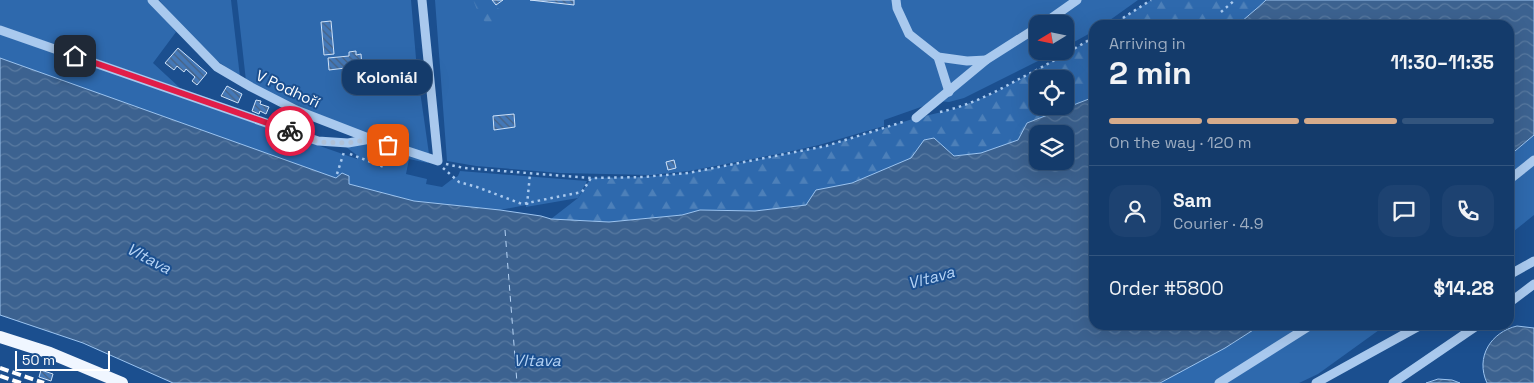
<!DOCTYPE html>
<html lang="en">
<head>
<meta charset="utf-8">
<style>
	:root { --surface:#143b6b; --page:#1d4271; --text:#f1f3f6; --muted:#9dadc1; --line:#33557e; --accent:#d6ab8b }
	body { margin:0; font-family:"Space Grotesk",sans-serif; background:var(--page); color:var(--text); height:100vh; display:flex; flex-direction:column; font-size:19px; white-space:nowrap }
	* { box-sizing:border-box; margin:0 }
	p { font-size:16px; color:var(--muted) }
	.icon { flex:none; width:28px; height:28px; fill:none; stroke:currentColor; stroke-width:2; stroke-linecap:round; stroke-linejoin:round }
	.map { position:relative; flex:1; overflow:hidden }
	.details { position:absolute; left:1089px; top:20px; width:425px; height:310px; display:flex; flex-direction:column; background:var(--surface); border-radius:15px; box-shadow:0 5px 20px #0002,0 0 0 1px var(--line) }
	.details>* { flex:none }
	.needle { width:32px; rotate:260deg }
	.fabs { position:absolute; left:1029px; top:15px; display:grid; gap:10px }
	.fabs a { display:grid; place-items:center; width:45px; height:45px; border-radius:10px; background:var(--surface); box-shadow:0 5px 20px #0002,0 0 0 1px var(--line); font-size:25px }
	.scale { position:absolute; left:15px; bottom:12px; width:95px; box-sizing:border-box; padding-left:5px; border:2px solid #fff; border-top:0; font-size:14px; line-height:18px; white-space:nowrap; color:#fff; -webkit-text-stroke:4px #1b4f8f; paint-order:stroke }
	.pin { position:absolute; display:grid; place-items:center; width:42px; height:42px; color:#fff; margin:-21px; border-radius:10px; box-shadow:0 2px 8px #0006 }
	.courier { position:absolute; display:grid; place-items:center; width:50px; height:50px; margin:-25px; border:4px solid #e11d48; border-radius:50%; background:#fff; color:#222; box-shadow:0 1px 6px #0007 }
	.bubble { position:absolute; height:35px; border-radius:15px; background:var(--surface); box-shadow:0 5px 20px #0002,0 0 0 1px var(--line); font-size:16px; font-weight:700; line-height:35px; text-align:center }
	.head em { font-style:normal; font-weight:700 }
	.head div { display:flex; flex-direction:column-reverse }
	.head { display:flex; align-items:center; justify-content:space-between; height:85px; padding:0 20px }
	h1 { font-size:32px; font-weight:700; line-height:38px }
	.bar { display:grid; grid-template-columns:repeat(4,1fr); gap:8px 5px; align-content:center; height:60px; padding:0 20px }
	.bar i { height:6px; border-radius:4px; background:var(--line) }
	.bar .on { background:var(--accent) }
	.bar p { grid-column:span 4 }
	.line { display:flex; align-items:center; gap:12px; padding:0 20px; border-top:1px solid var(--line) }
	.line div { flex:1 }
	.round { display:grid; place-items:center; flex:none; width:52px; height:52px; border-radius:15px; background:var(--page) }
	.map>svg:first-child { display:block }
	.green { fill:#2e69ad; fill-rule:evenodd }
	.forest { fill:url(#forest-firs); fill-rule:evenodd }
	.water { fill:url(#water-waves); stroke:#9cc4f0; fill-rule:evenodd }
	.lines { fill:none; stroke-linecap:round; stroke-linejoin:round }
	.ferry { stroke:#b5d3f5; stroke-width:1; stroke-dasharray:6 5; stroke-linecap:butt }
	.building { fill:url(#building-back-hatch); stroke:#cfe3fa }
	.path { stroke:#a9c9ee; stroke-width:2.5; stroke-dasharray:2.5 4; stroke-linecap:butt }
	.minor { stroke:#a9c9ee; stroke-width:9 }
	.major { stroke:#f0f6ff; stroke-width:12 }
	.rail { stroke:#fff; stroke-width:4; stroke-dasharray:9 4; stroke-linecap:butt }
	.done { stroke:#afc1d8; stroke-width:5; stroke-dasharray:0 9 }
	.route { stroke:#e11d48; stroke-width:6 }
	.labels { text-anchor:middle; stroke-width:4; stroke-linejoin:round; paint-order:stroke }
	.street-label { font-size:15px; fill:#fff; stroke:#1b4f8f }
	.water-label { font-size:16px; font-style:italic; fill:#b5d3f5; stroke:#1b4f8f }
</style>
</head>
<body>
<div class="map">
<svg width="1534" height="383" viewBox="0 0 1534 383">
	<defs>
		<pattern id="forest-firs" width="22" height="20" patternUnits="userSpaceOnUse" patternTransform="scale(1.25)"><rect width="22" height="20" fill="#2e69ad"/><path d="M5 1l3.5 6h-7zM16 11l3.5 6h-7z" fill="#4d80b9"/></pattern>
		<pattern id="water-waves" width="16" height="10" patternUnits="userSpaceOnUse" patternTransform="scale(1.25)"><rect width="16" height="10" fill="#3c6290"/><path d="M0 5q4-4 8 0t8 0" fill="none" stroke="#597aa1"/></pattern>
		<pattern id="building-back-hatch" width="6" height="6" patternUnits="userSpaceOnUse" patternTransform="scale(1.25)"><rect width="6" height="6" fill="#4478b7"/><path d="M-1 5l2 2M0 0l6 6M5-1l2 2" fill="none" stroke="#486282"/></pattern>
	</defs>
	<rect width="100%" height="100%" fill="#1b4f8f"/>
	<g class="green">
		<polygon points="0,0 148,0 176,32 153,63 180,88 0,26"/>
		<polygon points="159,0 231,0 240,77 202,50"/>
		<path d="M237,0H411L417,70L429,154L393,144L306,111L246,81ZM356,51V55L361,54L362,66L329,70L328,58L349,56V52Z"/>
		<path d="M435,0H492L496,5L503,0H530L574,5V0H1138L1103,25H1094V31L1065,47V24H1038V51H1058L964,98L949,102L938,101L884,120V126L819,145L783,153L689,171L651,175L560,173L476,166L447,161ZM513,114L515,127L494,129L493,116Z"/>
		<polygon points="0,34 357,159 358,156 346,147 379,143 429,161 428,163 409,159 406,174 427,179 426,184 442,187 451,180 458,176 460,171 587,181 578,198 526,207 526,205 500,210 414,201 349,184 342,174 336,178 0,58"/>
		<polygon points="1534,135 1534,215 1509,235 1509,156"/>
		<polygon points="1261,325 1386,325 1318,374 1299,383 1160,383 1225,348"/>
	</g>
	<g class="forest">
		<polygon points="473,0 490,0 497,8 508,12 494,24 488,26 479,14"/>
		<path d="M1151,0H1266C1257,9 1247,16 1238,25H1112Z"/>
		<path d="M1094,37V97L1027,123L1018,140L981,153L954,156L934,138L924,140L911,158L852,183L816,190L806,205L755,211L700,210L682,215L609,222L551,219L578,198L591,178L643,177L688,173L826,146L916,118L955,109L992,94L1066,54ZM1038,79H1065V106H1038Z"/>
	</g>
	<g class="water">
		<path d="M1266,0H1534V135L1509,156V25H1238C1247,16 1257,9 1266,0Z"/>
		<path d="M0,58L336,178L342,173L349,176V184L414,201L500,210L541,216L551,219L609,222L682,215L700,210L755,211L806,205L816,190L852,183L911,158L924,140L934,138L954,156L981,153L1018,140L1027,123L1094,97V325H1261L1225,348L1160,383H173L83,343L0,315ZM1038,134H1065V161H1038Z"/>
		<path d="M1517,326L1534,328V383H1487C1475,357 1491,332 1517,326Z"/>
		<polygon points="1438,379 1452,380 1460,383 1426,383"/>
	</g>
	<g class="lines">
		<polyline class="ferry" points="505,230 517,383"/>
	</g>
	<g class="building">
		<polygon points="492,0 503,0 496,5"/>
		<polygon points="530,0 574,0 574,5"/>
		<polygon points="331,21 334,54 324,55 321,22"/>
		<polygon points="178,48 207,73 197,85 192,81 195,77 186,69 184,72 177,66 174,70 165,63"/>
		<polygon points="356,51 356,55 361,54 362,66 329,70 328,58 349,56 349,52"/>
		<polygon points="227,86 242,94 238,103 221,96"/>
		<polygon points="256,100 261,101 260,104 269,107 266,114 260,111 259,114 252,111"/>
		<polygon points="514,114 515,127 494,130 493,116"/>
		<polygon points="674,160 676,168 668,170 666,162"/>
		<polygon points="41,370 53,374 51,381 39,377"/>
	</g>
	<g class="lines">
		<g class="path">
			<polyline points="1221,12 1235,0"/>
			<polyline points="1112,25 1151,0"/>
			<path d="M940,112C968,106 994,93 1019,79C1045,66 1069,52 1094,37"/>
			<polyline points="350,154 384,167"/>
			<polyline points="446,164 464,168 591,178 643,177 688,173 826,146 906,121"/>
			<polyline points="443,168 459,182 477,187 522,204 582,192 591,178"/>
			<polyline points="337,174 344,152"/>
			<polyline points="527,205 530,174"/>
		</g>
		<g class="minor">
			<polyline points="152,0 217,67 251,87 296,110 371,139 438,161 422,0"/>
			<polyline points="896,0 897,8 909,34 938,57 949,92"/>
			<polyline points="1043,24 1077,0"/>
			<polyline points="0,30 318,141 348,143 371,139"/>
			<polyline points="938,57 967,61 986,60"/>
			<polyline points="916,118 986,60 1038,27"/>
			<polyline points="1509,180 1534,160"/>
			<polyline points="1509,275 1534,261"/>
			<polyline points="1509,303 1534,284"/>
			<polyline points="1219,383 1311,325"/>
			<polyline points="1316,383 1421,325"/>
			<polyline points="1393,383 1478,325"/>
		</g>
		<polyline class="major" points="0,337 50,353 122,383"/>
		<g class="rail">
			<polyline points="0,368 44,383"/>
			<polyline points="0,376 21,383"/>
		</g>
	</g>
	<g class="lines">
		<polyline class="done" points="290,131 318,142 348,143 371,139 388,145"/>
		<polyline class="route" points="75,56 290,131"/>
	</g>
	<g class="labels">
		<g class="street-label">
			<text transform="translate(288 89) rotate(25)" y="5">V Podhoří</text>
		</g>
		<g class="water-label">
			<text transform="translate(149 258) rotate(28)" y="6">Vltava</text>
			<text transform="translate(931 277) rotate(-15)" y="6">Vltava</text>
			<text x="537" y="366">Vltava</text>
		</g>
	</g>
</svg>
<div class="fabs">
<a><svg class="needle" viewBox="-14 -14 28 28"><path d="M0-13l5 13h-10z" fill="#e53935"/><path d="M0 13l5-13h-10z" fill="#9dadc1"/></svg></a>
<a><svg class="icon" aria-label="locate" viewBox="0 0 24 24"><circle cx="12" cy="12" r="6"/><path d="M12 2v4M12 18v4M2 12h4M18 12h4"/></svg></a>
<a><svg class="icon" aria-label="layers" viewBox="0 0 24 24"><path d="M12 4l9 5-9 5-9-5zM3 14l9 5 9-5"/></svg></a>
</div>
<div class="scale">50 m</div>
<div class="pin" style="left:388px;top:145px;background:#ea580c"><svg class="icon" aria-label="bag" viewBox="0 0 24 24"><path d="M5 8h14l-1 12H6zM9 8a3 3 0 0 1 6 0"/></svg></div>
<div class="pin" style="left:75px;top:56px;background:#1f2937"><svg class="icon" aria-label="home" viewBox="0 0 24 24"><path d="M3 11l9-7 9 7M6 9v11h12V9"/></svg></div>
<div class="courier" style="left:290px;top:131px"><svg class="icon" aria-label="bike" viewBox="0 0 24 24"><circle cx="6" cy="16" r="4"/><circle cx="18" cy="16" r="4"/><path d="M6 16l4-8h5l3 8M10 8l3 8H6M13 5h3"/></svg></div>
<div class="bubble" style="left:342px;top:60px;width:90px">Koloniál</div>
<section class="details">
<div class="head"><div><h1>2 min</h1><p>Arriving in</p></div><em>11:30–11:35</em></div>
<div class="bar"><i class="on"></i><i class="on"></i><i class="on"></i><i></i><p>On the way · 120 m</p></div>
<div class="line" style="height:90px"><a class="round"><svg class="icon" aria-label="person" viewBox="0 0 24 24"><circle cx="12" cy="8" r="4"/><path d="M4 21q1-7 8-7t8 7"/></svg></a><div><b>Sam</b><p>Courier · 4.9</p></div><a class="round"><svg class="icon" aria-label="chat" viewBox="0 0 24 24"><path d="M4 5h16v11H9l-5 4z"/></svg></a><a class="round"><svg class="icon" aria-label="phone" viewBox="0 0 24 24"><path d="M5 4h4l2 5-3 2q2 4 5 5l2-3 5 2v4C11 20 4 13 5 4z"/></svg></a></div>
<div class="line" style="height:65px"><div>Order #5800</div><b>$14.28</b></div>
</section>
</div>
</body>
</html>
